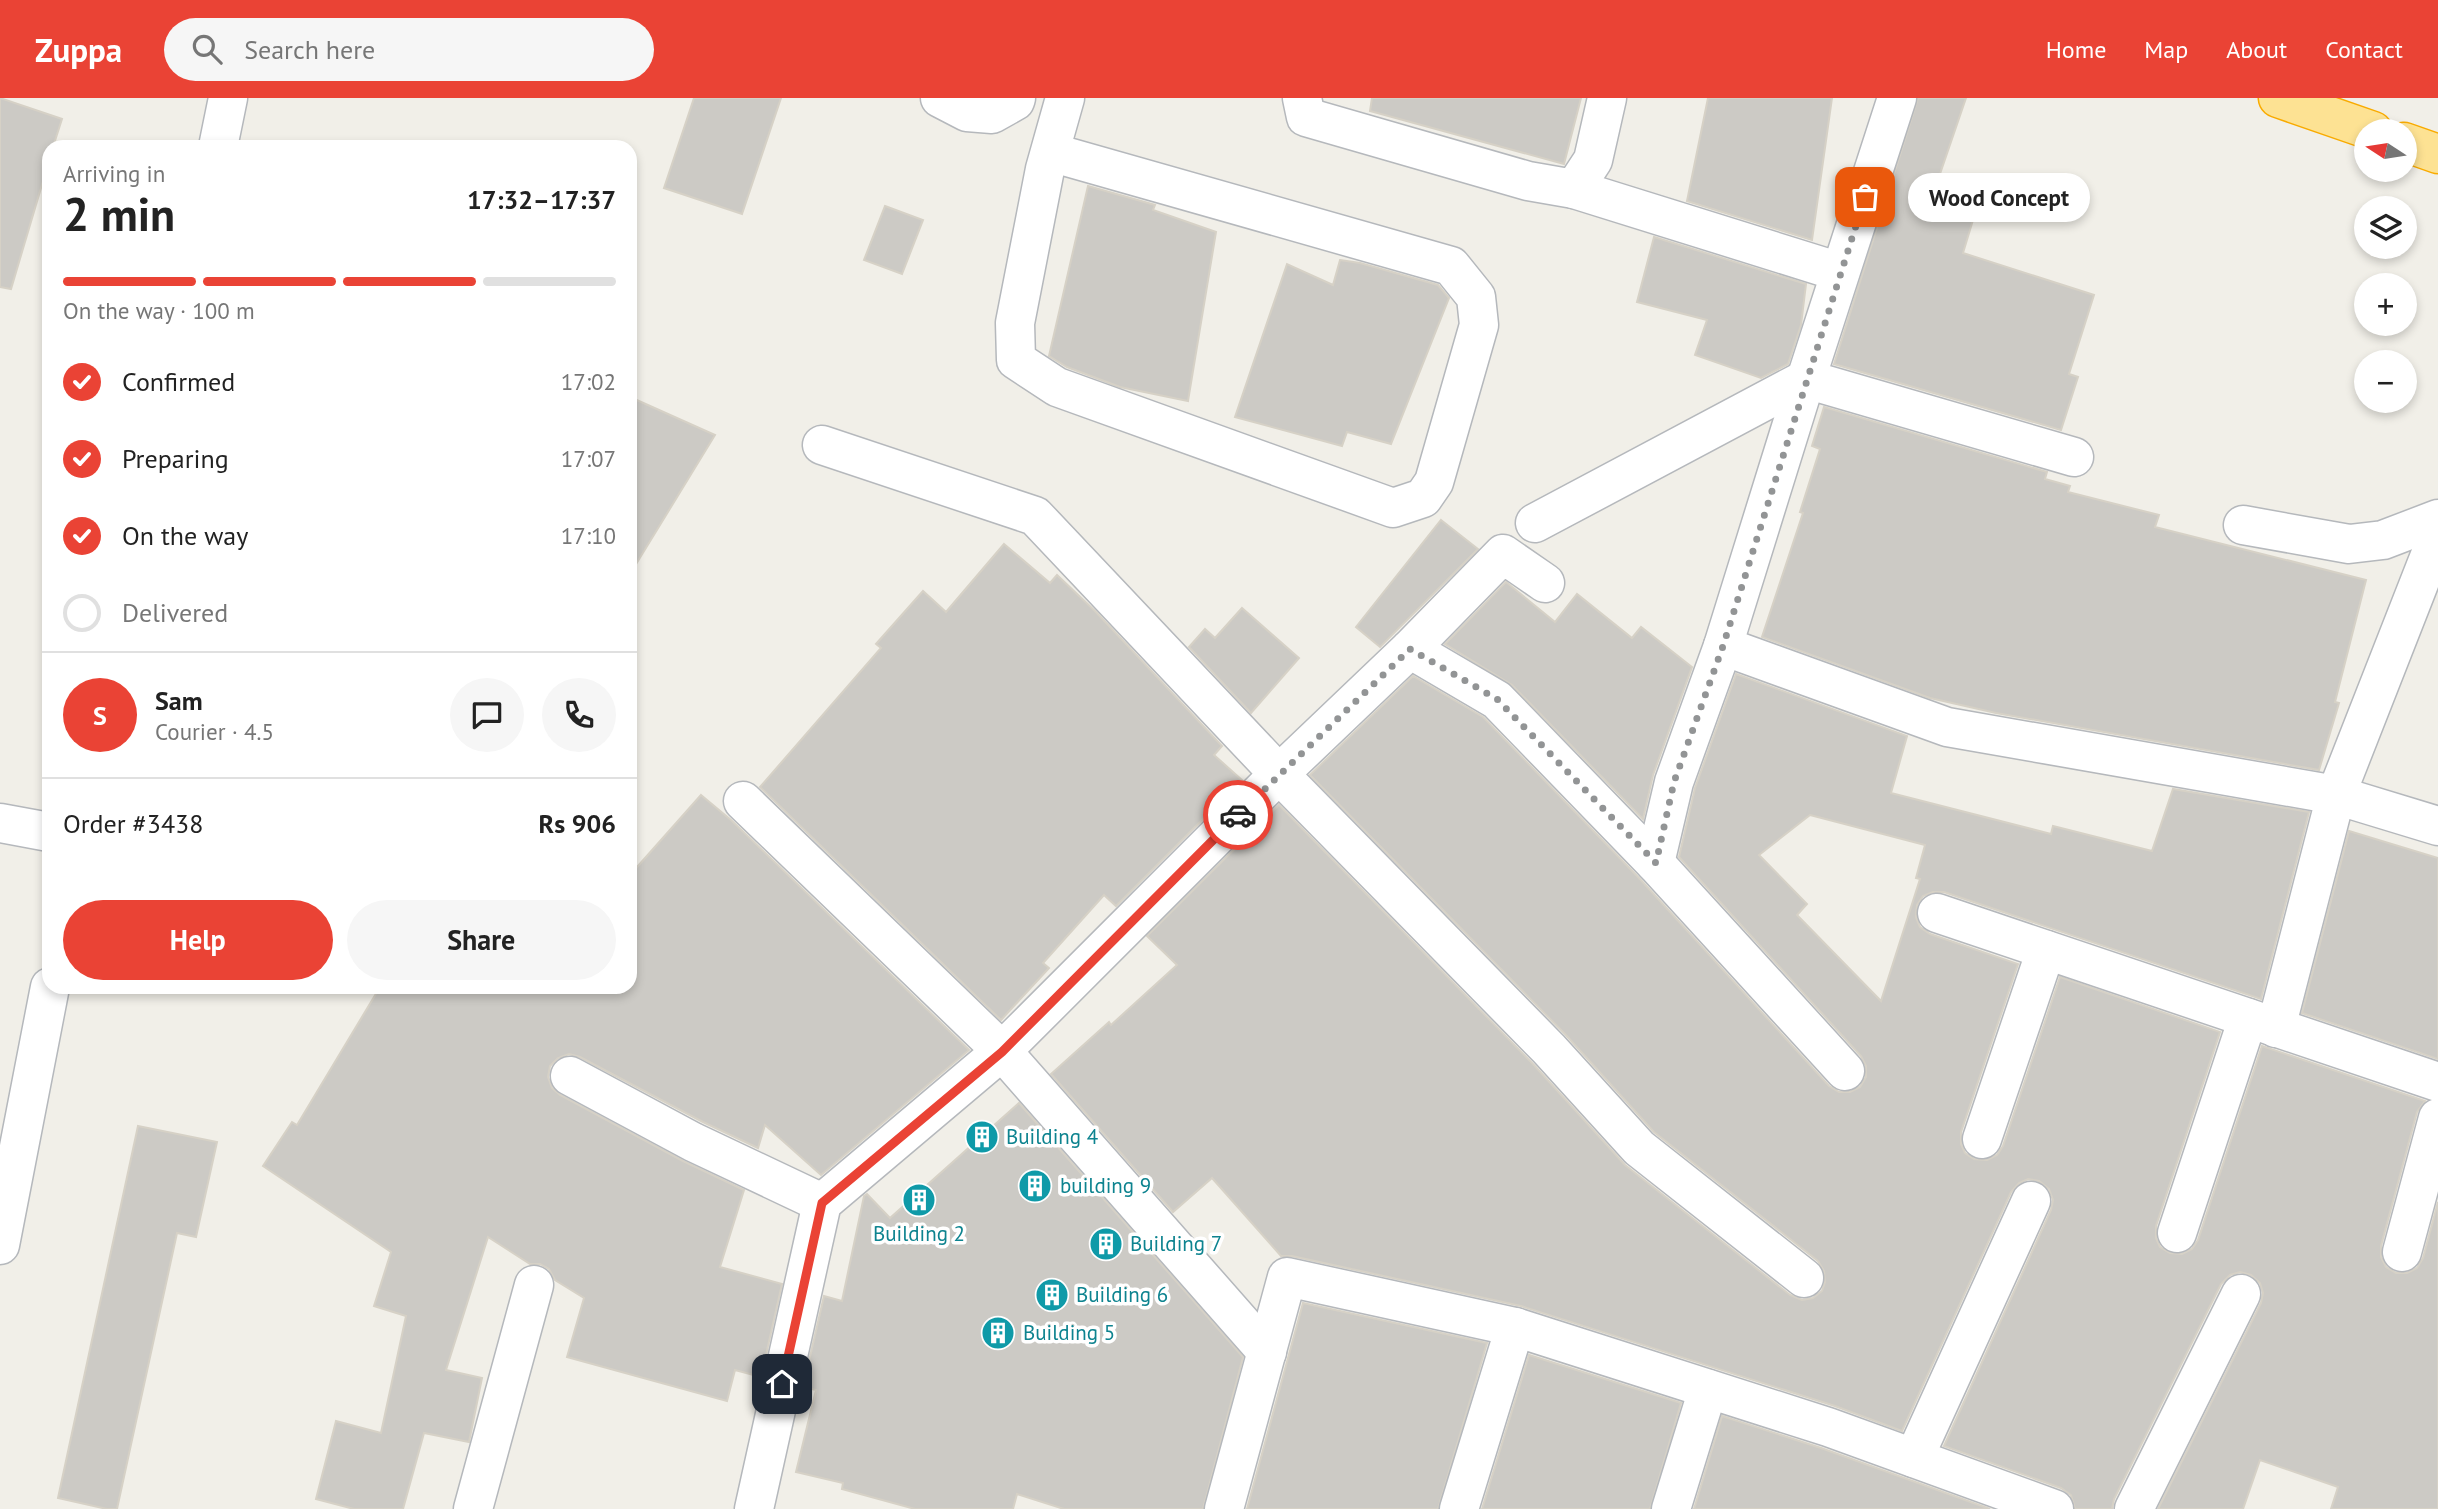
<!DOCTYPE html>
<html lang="en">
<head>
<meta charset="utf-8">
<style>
	:root { --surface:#fff; --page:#f6f6f6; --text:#222; --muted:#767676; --line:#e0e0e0; --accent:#ea4335 }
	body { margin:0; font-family:"PT Sans",sans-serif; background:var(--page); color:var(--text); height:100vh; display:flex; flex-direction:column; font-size:26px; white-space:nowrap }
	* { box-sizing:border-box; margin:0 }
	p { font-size:23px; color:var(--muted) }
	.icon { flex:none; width:38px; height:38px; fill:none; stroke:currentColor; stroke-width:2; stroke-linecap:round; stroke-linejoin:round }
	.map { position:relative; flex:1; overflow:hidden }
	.side { position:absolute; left:42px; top:42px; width:595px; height:854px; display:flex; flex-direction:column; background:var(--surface); border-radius:21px; box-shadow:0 4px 10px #0003 }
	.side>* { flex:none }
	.needle { width:46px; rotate:282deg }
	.fabs { position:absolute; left:2354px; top:21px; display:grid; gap:14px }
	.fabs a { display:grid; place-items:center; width:63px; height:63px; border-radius:50%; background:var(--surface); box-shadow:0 4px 10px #0003; font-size:35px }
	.pin { position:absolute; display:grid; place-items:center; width:60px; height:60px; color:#fff; margin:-30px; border-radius:14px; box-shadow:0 4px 10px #0006 }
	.courier { position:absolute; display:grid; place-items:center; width:70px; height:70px; margin:-35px; border:5px solid #ea4335; border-radius:50%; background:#fff; color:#222; box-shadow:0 2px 9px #0007 }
	.bubble { position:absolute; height:49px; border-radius:24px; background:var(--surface); box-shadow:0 4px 10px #0003; font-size:23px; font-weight:700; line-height:49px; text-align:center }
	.overview em { font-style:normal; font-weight:700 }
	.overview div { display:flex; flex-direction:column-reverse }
	.overview { display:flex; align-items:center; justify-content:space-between; height:119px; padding:0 21px }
	h1 { font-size:46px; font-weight:700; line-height:52px }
	.bar { display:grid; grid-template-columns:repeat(4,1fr); gap:10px 7px; align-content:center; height:84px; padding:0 21px }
	.bar i { height:9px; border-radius:5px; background:var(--line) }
	.bar .selected { background:var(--accent) }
	.bar p { grid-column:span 4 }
	.line { display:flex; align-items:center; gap:18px; padding:0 21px; border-top:2px solid var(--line) }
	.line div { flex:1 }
	.round { display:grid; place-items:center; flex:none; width:74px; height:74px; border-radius:37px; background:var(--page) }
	ol { padding:0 21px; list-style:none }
	li { display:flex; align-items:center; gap:21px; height:77px }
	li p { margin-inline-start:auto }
	li .icon { padding:7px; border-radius:50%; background:var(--accent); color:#fff; stroke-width:4 }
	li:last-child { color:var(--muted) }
	li i { width:38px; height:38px; border:4px solid var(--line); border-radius:50% }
	.cta { display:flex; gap:14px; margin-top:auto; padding:14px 21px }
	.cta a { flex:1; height:80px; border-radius:42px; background:var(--accent); color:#fff; font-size:28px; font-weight:700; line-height:80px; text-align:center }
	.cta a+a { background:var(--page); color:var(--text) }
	header { display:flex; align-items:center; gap:42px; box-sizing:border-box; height:98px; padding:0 35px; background:var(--accent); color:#fff }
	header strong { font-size:33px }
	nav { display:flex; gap:38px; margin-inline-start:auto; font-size:24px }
	.search { width:490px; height:63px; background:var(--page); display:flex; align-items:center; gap:18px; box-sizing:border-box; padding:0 24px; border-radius:38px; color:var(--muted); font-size:26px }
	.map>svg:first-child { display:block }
	.building { fill:#cccac5; stroke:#d6d1c6; stroke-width:2; fill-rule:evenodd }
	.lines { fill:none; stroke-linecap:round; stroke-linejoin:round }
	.minor-casing { stroke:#b5b8bc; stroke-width:41 }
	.highway-casing { stroke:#f9ab00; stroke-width:41 }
	.minor { stroke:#fff; stroke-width:38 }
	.highway { stroke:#fde293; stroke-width:38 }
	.done { stroke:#929495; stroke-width:7; stroke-dasharray:0 12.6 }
	.route { stroke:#ea4335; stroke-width:9 }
	.labels { text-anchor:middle; stroke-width:7; stroke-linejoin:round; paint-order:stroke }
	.culture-label { font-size:21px; fill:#0d838f; stroke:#fff; text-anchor:start }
</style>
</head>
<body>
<header>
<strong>Zuppa</strong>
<div class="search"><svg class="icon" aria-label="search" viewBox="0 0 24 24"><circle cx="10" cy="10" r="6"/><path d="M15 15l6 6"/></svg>Search here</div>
<nav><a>Home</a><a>Map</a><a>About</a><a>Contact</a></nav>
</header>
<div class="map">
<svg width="2438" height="1411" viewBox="0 0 2438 1411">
	<rect width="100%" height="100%" fill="#f1efe8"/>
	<g class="building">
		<polygon points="0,0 62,21 53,49 49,49 49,63 11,191 0,189"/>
		<polygon points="694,0 781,0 742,116 664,90"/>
		<polygon points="1372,0 1581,0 1564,66 1370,13"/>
		<polygon points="1708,0 1832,0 1812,142 1687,103"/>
		<polygon points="1918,0 1966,0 1929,108 1973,122 1963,155 2094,197 2069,276 2078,279 2061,332 1834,266"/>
		<polygon points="1088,88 1155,107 1153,112 1216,134 1188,303 1120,289 1067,269 1049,258"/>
		<polygon points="885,108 923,122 902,176 864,162"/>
		<polygon points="1654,139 1806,186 1801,227 1788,266 1761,280 1695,257 1707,222 1637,204"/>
		<polygon points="1340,162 1360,165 1438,187 1449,200 1391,346 1347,334 1342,348 1235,319 1287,166 1333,187"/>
		<polygon points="630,299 715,337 630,476"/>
		<polygon points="1824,309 2047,374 2045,381 2070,388 2068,394 2159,417 2155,429 2366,482 2335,604 2339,605 2319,672 1996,615 1930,600 1762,539 1803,415 1800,414 1820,351 1812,348"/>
		<polygon points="1441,422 1478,451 1380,549 1356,529"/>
		<polygon points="1004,446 1050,485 1057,477 1095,513 1222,648 1214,657 1242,682 1116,808 1104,797 1043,865 1049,870 1001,922 760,689 881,550 876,546 923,493 946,514"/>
		<polygon points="1506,484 1555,524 1577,496 1632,540 1641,529 1692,569 1653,677 1643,721 1512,587 1445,546"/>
		<polygon points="1242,510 1299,560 1251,615 1189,549 1205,531 1215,540"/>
		<path d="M1736,576L1907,638L1891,695L2051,736L2053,728L2152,753L2173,691L2309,714L2261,901L1944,794H1933L1923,798L1917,807L1916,819L1920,829L1930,836L2018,866L1961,1034V1046L1965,1055L1974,1061L1987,1062L1997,1057L2003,1048L2060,879L2220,934L2156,1128V1140L2160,1149L2170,1155L2182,1156L2192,1151L2198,1142L2262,948L2425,1003L2417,1014L2381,1148V1159L2386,1169L2396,1175H2407L2417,1170L2423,1160L2438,1104V1411H2331L2338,1389L2260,1362L2243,1411H2158L2261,1205L2263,1195L2260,1185L2251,1177L2240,1174L2230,1177L2221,1186L2114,1401L2112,1411H2075L2071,1397L2061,1390L1944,1348L2051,1112L2053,1102L2049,1091L2039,1083L2028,1081L2019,1085L2011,1094L1902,1333L1835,1308L1521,1208L1292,1158H1281L1212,1080L1173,1114L1051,976L1109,924L1111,927L1177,867L1147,838L1279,707L1533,966L1625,1067L1790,1197L1802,1202L1813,1200L1822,1193L1825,1184L1824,1173L1818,1163L1654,1034L1565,936L1310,677L1413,578L1483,619L1639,780L1829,988L1839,994H1850L1860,989L1866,979V968L1861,958L1679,759L1695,690ZM1810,717L1925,747L1916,780L1920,781L1881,903L1797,817L1807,806L1759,757Z"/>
		<polygon points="701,697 731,722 969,952 821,1077 765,1027 758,1050 703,1024 580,959 569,956 558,960 550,968 548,979 552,990 560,997 683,1063 744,1092 720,1169 782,1186 761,1279 735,1272 727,1303 567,1259 584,1200 555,1182 549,1171 540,1166 530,1166 488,1139 446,1272 482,1280 469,1344 424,1335 403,1411 354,1411 316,1401 336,1323 381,1335 406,1218 374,1208 391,1154 263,1068 292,1024 297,1027 380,889 630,889 630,777"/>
		<polygon points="2349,733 2438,760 2438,961 2302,915"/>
		<polygon points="1019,1005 1243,1259 1203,1411 1064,1411 1017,1396 1013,1411 915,1411 842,1391 843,1385 796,1374 816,1292 803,1289 824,1198 842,1203 864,1098 867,1096 890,1120"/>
		<polygon points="138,1028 217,1044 196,1139 177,1135 117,1411 107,1411 58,1400"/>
		<polygon points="1303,1205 1487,1245 1438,1411 1247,1411"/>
		<polygon points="1529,1257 1681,1305 1650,1411 1482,1411"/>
		<polygon points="1722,1318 1821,1350 1990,1411 1694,1411"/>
	</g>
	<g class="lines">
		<defs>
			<g id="minor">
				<polyline points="940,0 967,14 992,16 1015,3 1016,0"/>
				<polyline points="1302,0 1306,19 1528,83 1574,91 1593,62 1607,0"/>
				<polyline points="218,49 228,0"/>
				<polyline points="1050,54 1451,168 1476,199 1479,227 1434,384 1423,400 1393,410 1057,289 1016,262 1015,225 1045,71 1065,0"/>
				<polyline points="1574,91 1840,174"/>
				<polyline points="822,347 1035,418 1279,676 1549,951 1639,1050 1804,1180"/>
				<polyline points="1535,425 1806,281 2074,359"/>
				<polyline points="2243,427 2349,446 2383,442 2438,421"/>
				<polyline points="1723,548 1947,629 2336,697 2438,728"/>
				<polyline points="1410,551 1503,456 1545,485"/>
				<polyline points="743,703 1002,953 1267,1254"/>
				<polyline points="0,725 49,734"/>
				<polyline points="1655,765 1674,684 1723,548 1806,281 1897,0"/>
				<polyline points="1937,815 2438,984"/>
				<polyline points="2276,930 2336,697 2438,437"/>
				<polyline points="570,978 693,1044 822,1105"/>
				<polyline points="1982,1041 2046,852"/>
				<polyline points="2177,1135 2248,920"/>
				<polyline points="0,1147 50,889"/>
				<polyline points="2402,1154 2438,1020"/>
				<polyline points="1914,1360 2031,1103"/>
				<polyline points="473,1411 534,1187"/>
				<polyline points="754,1411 822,1105 1002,953 1279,676 1410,551 1497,602 1655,765 1845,973"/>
				<polyline points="1224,1411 1287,1179 1515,1229 1828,1329 2054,1411"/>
				<polyline points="1459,1411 1515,1229"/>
				<polyline points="1671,1411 1708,1291"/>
				<polyline points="2134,1411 2241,1196"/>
			</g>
			<g id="highway">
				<polyline points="2278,0 2373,33"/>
				<polyline points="2404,44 2438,56"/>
			</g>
		</defs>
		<use href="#minor" class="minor-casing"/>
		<use href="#highway" class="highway-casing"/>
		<use href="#minor" class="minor"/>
		<use href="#highway" class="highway"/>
	</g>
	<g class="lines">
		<polyline class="done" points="1238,717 1410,551 1497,601 1656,765 1674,684 1723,548 1865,99"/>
		<polyline class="route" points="782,1286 822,1105 1002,954 1238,717"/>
	</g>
	<defs>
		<symbol id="building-disc" viewBox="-11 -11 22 22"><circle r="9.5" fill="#0f9aa8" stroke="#fff"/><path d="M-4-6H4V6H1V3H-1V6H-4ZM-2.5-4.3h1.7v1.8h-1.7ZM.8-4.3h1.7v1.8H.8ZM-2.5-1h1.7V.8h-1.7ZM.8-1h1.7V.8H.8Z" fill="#fff"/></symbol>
	</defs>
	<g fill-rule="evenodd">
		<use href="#building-disc" x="963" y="1020" width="38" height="38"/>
		<use href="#building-disc" x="1016" y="1069" width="38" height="38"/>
		<use href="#building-disc" x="900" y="1083" width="38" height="38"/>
		<use href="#building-disc" x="1087" y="1127" width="38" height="38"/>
		<use href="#building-disc" x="1033" y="1178" width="38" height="38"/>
		<use href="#building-disc" x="979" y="1216" width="38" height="38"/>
	</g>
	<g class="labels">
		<g class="culture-label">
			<text x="1006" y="1046">Building 4</text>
			<text x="1060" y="1095">building 9</text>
			<text x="919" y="1143" text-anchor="middle">Building 2</text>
			<text x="1130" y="1153">Building 7</text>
			<text x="1076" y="1204">Building 6</text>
			<text x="1023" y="1242">Building 5</text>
		</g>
	</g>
</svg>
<div class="fabs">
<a><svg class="needle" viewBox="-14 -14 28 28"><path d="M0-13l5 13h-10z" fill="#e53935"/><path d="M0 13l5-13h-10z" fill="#767676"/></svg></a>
<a><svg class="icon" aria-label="layers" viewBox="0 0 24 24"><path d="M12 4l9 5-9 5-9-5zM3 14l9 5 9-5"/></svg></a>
<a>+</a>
<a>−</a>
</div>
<div class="pin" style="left:1865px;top:99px;background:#ea580c"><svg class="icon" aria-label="bag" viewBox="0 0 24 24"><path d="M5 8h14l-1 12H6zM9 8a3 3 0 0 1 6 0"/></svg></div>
<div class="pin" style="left:782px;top:1286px;background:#1f2937"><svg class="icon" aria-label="home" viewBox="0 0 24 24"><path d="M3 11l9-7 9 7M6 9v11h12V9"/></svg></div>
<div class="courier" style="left:1238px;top:717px"><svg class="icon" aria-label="car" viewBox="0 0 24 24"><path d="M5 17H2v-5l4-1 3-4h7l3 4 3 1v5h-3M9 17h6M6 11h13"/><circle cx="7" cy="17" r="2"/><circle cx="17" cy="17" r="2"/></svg></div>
<div class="bubble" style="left:1908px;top:75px;width:182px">Wood Concept</div>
<section class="side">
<div class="overview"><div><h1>2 min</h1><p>Arriving in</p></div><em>17:32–17:37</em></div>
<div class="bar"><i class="selected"></i><i class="selected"></i><i class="selected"></i><i></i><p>On the way · 100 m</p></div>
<ol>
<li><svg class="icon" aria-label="check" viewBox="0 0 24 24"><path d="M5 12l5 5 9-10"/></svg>Confirmed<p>17:02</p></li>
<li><svg class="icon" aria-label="check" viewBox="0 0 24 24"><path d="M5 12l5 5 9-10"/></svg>Preparing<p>17:07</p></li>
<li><svg class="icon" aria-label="check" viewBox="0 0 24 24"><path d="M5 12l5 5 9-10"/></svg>On the way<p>17:10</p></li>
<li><i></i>Delivered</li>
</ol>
<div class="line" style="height:126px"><b class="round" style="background:var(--accent);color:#fff">S</b><div><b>Sam</b><p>Courier · 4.5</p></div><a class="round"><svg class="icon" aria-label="chat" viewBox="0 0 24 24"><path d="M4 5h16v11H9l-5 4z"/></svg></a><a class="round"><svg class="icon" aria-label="phone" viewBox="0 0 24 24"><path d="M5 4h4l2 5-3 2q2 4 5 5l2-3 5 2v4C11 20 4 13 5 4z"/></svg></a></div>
<div class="line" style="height:91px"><div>Order #3438</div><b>Rs 906</b></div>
<div class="cta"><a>Help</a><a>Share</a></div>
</section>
</div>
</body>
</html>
